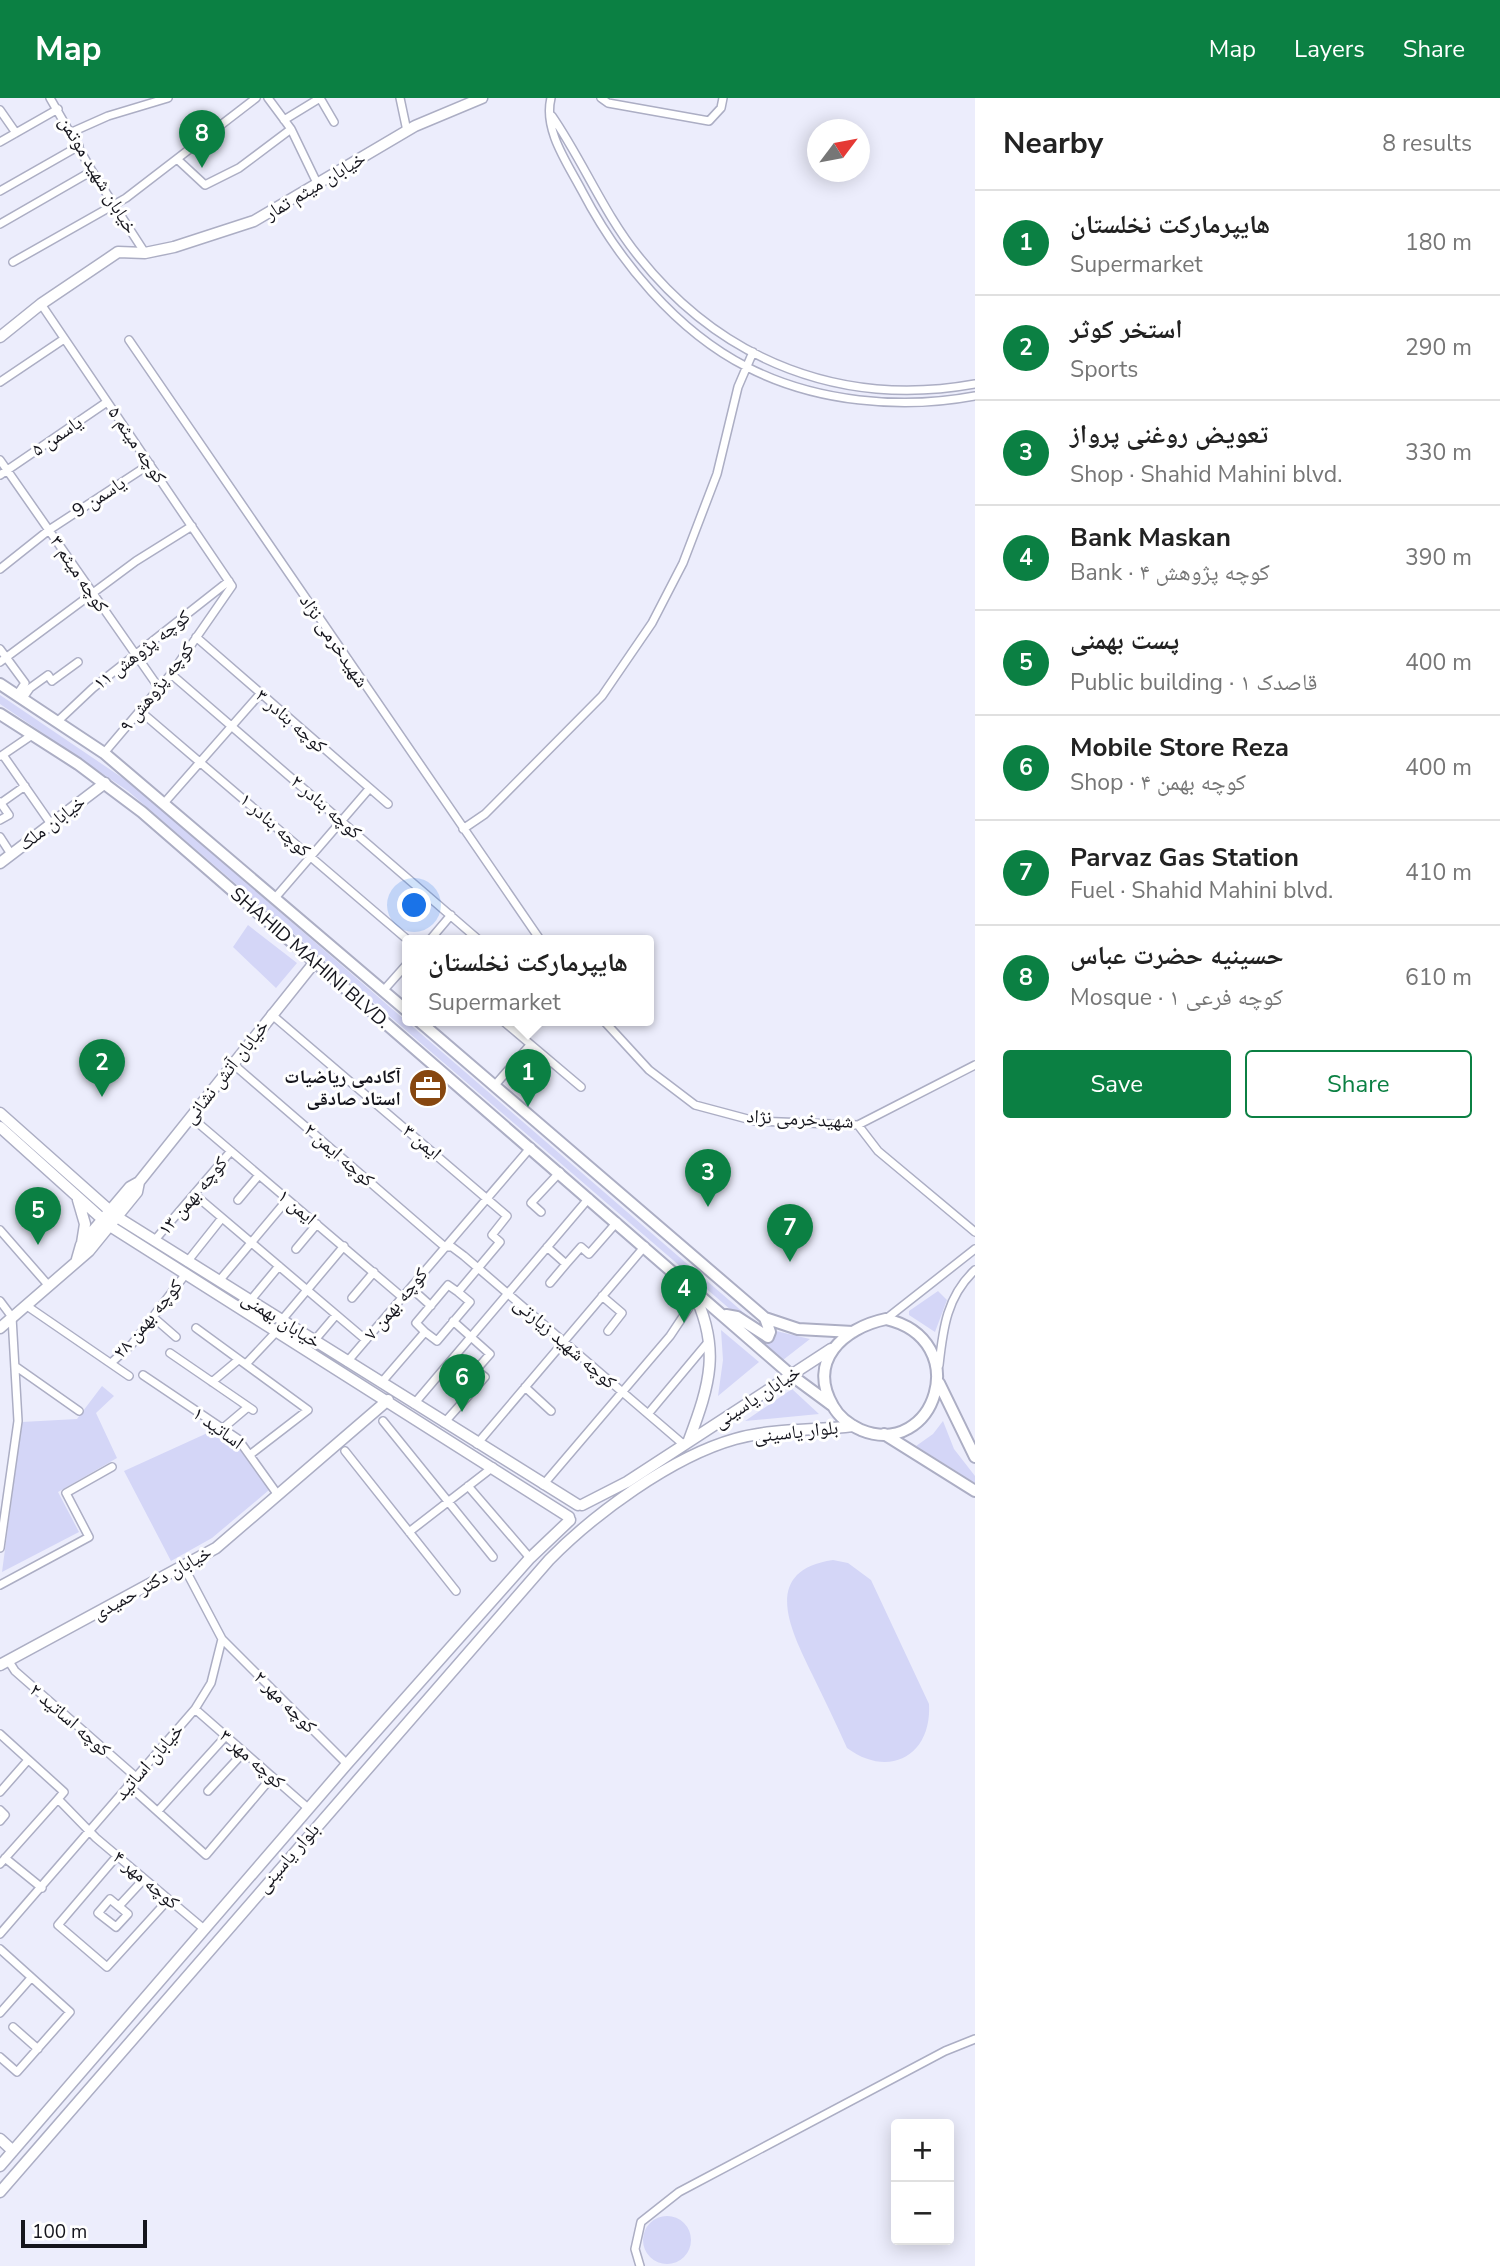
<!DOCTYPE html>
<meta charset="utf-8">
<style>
:root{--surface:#fff;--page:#f6f6f6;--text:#222;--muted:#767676;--line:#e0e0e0;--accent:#0b8043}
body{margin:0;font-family:"Nunito Sans","Noto Naskh Arabic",sans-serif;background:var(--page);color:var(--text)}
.controls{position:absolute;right:21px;bottom:21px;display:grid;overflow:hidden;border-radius:7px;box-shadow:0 4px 18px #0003}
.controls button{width:63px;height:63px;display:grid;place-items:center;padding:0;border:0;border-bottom:2px solid var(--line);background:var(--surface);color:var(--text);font:35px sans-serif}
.compass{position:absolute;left:807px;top:21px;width:63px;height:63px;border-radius:50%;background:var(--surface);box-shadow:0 4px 18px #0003;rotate:58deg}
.scale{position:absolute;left:21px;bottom:18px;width:126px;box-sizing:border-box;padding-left:7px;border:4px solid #15151d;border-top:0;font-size:19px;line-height:24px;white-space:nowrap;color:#15151d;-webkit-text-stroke:5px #fff;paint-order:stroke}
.you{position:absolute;left:415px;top:808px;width:24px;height:24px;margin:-18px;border:5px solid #fff;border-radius:50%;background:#1a73e8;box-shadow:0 0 0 10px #1a73e833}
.badge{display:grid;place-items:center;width:46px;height:46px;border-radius:50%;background:var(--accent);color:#fff;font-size:23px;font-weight:700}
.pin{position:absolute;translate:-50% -58px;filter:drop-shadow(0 2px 4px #0008)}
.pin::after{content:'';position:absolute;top:37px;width:24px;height:21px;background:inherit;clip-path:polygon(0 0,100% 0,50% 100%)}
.popup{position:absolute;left:402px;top:837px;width:252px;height:91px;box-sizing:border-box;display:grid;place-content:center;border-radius:7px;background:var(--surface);filter:drop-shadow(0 2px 5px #0005);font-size:23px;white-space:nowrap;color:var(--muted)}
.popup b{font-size:26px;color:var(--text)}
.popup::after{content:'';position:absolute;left:50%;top:100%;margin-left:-14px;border:14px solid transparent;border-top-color:var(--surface)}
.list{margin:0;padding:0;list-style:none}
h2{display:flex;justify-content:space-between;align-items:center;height:91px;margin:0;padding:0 28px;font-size:30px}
h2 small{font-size:23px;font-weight:400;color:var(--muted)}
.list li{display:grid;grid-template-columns:46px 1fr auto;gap:21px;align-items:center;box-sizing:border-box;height:105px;padding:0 28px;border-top:2px solid var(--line)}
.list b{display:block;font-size:26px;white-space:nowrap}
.list p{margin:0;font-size:23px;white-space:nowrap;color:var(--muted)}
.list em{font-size:23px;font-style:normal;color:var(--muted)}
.actions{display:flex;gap:14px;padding:21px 28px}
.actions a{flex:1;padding:16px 0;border:2px solid var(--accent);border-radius:7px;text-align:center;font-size:24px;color:var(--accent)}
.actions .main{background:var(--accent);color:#fff}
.map{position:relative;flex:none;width:975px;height:2168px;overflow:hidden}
header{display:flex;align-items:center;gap:42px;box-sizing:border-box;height:98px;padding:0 35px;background:var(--accent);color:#fff}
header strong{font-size:33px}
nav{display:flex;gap:38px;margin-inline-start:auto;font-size:24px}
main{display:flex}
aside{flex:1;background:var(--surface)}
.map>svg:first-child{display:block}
.green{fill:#d4d6f7}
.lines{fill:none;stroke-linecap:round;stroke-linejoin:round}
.street-casing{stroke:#acaec4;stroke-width:10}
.secondary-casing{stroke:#acaec4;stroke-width:13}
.primary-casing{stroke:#acaec4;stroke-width:14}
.street{stroke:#fff;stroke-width:7}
.secondary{stroke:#fff;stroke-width:10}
.primary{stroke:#fff;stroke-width:10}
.labels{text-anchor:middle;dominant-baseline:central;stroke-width:6;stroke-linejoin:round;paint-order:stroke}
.street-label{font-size:19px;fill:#15151d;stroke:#fff}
.poi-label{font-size:19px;font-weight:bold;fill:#15151d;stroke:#fff;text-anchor:end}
</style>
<header>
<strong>Map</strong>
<nav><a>Map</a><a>Layers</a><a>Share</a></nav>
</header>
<main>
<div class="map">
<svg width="975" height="2168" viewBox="0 0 975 2168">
<rect width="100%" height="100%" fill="#ecedfc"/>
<path class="green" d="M0,597L133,687L766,1234L731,1212L128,693L0,606Z
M248,827L297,865L276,890L233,849Z
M938,1193L947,1202L935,1234L909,1217V1213Z
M721,1232L759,1264L718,1298L723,1262Z
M776,1233L810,1241L783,1262L765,1245L774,1241Z
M102,1288L114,1298L96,1315L117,1360L58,1394L79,1434L2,1474L22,1324L77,1321Z
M792,1291L819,1316L745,1323Z
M943,1323L954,1351L975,1378V1385L916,1348L933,1336Z
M214,1332L238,1349L269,1392L212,1440L171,1463L124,1373Z
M833,1462L848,1465L871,1482L929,1606C932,1658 889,1681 847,1650C836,1625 824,1601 812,1576C792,1534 759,1473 833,1462Z
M643 2142a24 24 0 1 1 48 0a24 24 0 1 1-48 0Z"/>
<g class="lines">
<defs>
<path id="street" d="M50,0L92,73L145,155
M268,0L291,31L318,87
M400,0L407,33
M551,0C543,32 568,66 582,93C618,162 676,233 747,269C815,304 901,312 975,298
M601,0L608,5L709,23L721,10L723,0
M0,12L16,35
M552,18C583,63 604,116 639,159C723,264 843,310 975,286
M284,22L320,0L334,24
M72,34L108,18L168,0
M0,44L58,11
M177,61L205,87L239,70L291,31
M0,93L79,48
M0,126L92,73
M13,164L126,100L256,0
M41,206L232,488L171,576L104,655
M129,242L541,843
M0,284L64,241
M0,362L159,590
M0,377L107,304
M0,471L49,432L150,366
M196,539L388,706
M0,551L25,585L17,597
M0,564L136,463L192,428
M171,576L480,843
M23,600L30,590L48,577L52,583L78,564
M140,613L409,843
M58,623L93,590L229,483
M3,657L51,726
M1,658L32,637
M0,704L9,717L0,722
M165,704L260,596
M1,705L25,688
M463,731L485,716L602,598L652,525L683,465L717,376L738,289L753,254
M0,739L11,756
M275,800L369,691
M429,843L451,817
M383,893L407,866
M271,916L507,1118L492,1137L500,1144L458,1194L470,1204L437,1243L425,1234L381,1285
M503,923L581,989
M604,923L649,972L695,1007L755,1023L858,1027L975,967
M233,966L445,1149
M495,987L530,947
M191,1019L402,1199
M858,1027L878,1053L975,1134
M194,1096L366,1242
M238,1102L259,1077
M541,1114L531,1105L560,1074
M0,1132L49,1188
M154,1143L231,1053
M445,1149H452L464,1158L683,1346
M547,1149L566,1166L550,1185
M296,1151L317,1126
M187,1164L222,1120
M566,1166L581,1149L589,1156L617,1124
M219,1183L287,1102
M411,1190L431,1208
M602,1198L622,1215L608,1233
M352,1200L374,1174
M0,1203L12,1219L18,1323L0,1450
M250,1203L279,1168
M27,1208L129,1278
M153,1219L176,1239
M886,1221L975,1151
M281,1223L344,1148
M196,1230L308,1312L251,1356
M425,1234L416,1225L448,1187L458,1194
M314,1243L336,1217
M170,1255L253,1312
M347,1264L531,1049
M111,1265L132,1246L185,1177
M246,1266L277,1233
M939,1267C943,1230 947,1198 975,1172
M15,1268L79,1313
M143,1277L238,1341L278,1397
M212,1284L237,1263
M525,1289L551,1313
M414,1306L589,1100
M648,1316L709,1243
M383,1323L493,1459
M444,1325L485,1279L476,1272L490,1256L453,1223
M222,1331L248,1309
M477,1346L645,1148
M345,1353L456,1493
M543,1387L670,1238L696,1199
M468,1388L530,1460
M409,1434L493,1369
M0,1487L89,1439L66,1395L112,1369
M222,1541L347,1666
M8,1562L15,1573L136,1679
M195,1611L309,1711
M0,1636L64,1694L58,1701L96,1740L204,1831
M128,1687L206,1757L272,1679
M208,1693L243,1655
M0,1694L28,1662
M0,1712L5,1717L0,1723
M158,1713L225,1639
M117,1758L58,1827L107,1869L168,1802
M5,1760L42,1790
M0,1766L58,1701
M110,1801L128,1816L116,1829L98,1815Z
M119,1808L144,1781
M0,1836L195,1611L211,1585L222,1541L184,1469
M0,1851L70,1914L17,1974L0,1959
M0,1915L31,1880
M13,1929L38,1951
M640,2168L635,2151L641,2124L679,2094L945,1953L975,1941"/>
<path id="secondary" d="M0,239L41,206L118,154L145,155L174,149L254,123L415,28L482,0
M0,765L105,685
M0,1015L117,1119L578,1407
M0,1029L110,1128L569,1419
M78,1102L85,1126L82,1145
M77,1161L81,1147L130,1089L139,1084L314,865
M0,1230L89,1153L137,1094L139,1084
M689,1342C710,1286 721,1250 693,1193
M582,1407L627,1384L831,1251
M0,1567L216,1450L388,1302
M0,2041L13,2053
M0,2068L347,1666L530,1460L570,1422
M0,2094L549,1462C593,1417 671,1359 735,1341C774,1330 814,1333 853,1328"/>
<path id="primary" d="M0,586L104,655L407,913
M0,616L78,666L142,714L791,1277L833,1308
M419,923L765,1220L798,1231L853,1234
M726,1217L737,1219L768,1239L770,1234L765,1220
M886,1221C975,1242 935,1362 861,1332C850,1327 839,1319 833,1308C807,1263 843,1230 886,1221Z
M939,1285L975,1359
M884,1336L975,1393"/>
</defs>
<use href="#street" class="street-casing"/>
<use href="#secondary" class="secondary-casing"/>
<use href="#primary" class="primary-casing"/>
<use href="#street" class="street"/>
<use href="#secondary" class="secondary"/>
<use href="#primary" class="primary"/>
</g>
<defs>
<symbol id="office-disc" viewBox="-11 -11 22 22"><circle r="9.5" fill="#874710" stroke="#fff"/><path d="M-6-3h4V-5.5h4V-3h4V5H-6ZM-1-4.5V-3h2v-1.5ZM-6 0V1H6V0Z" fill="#fff"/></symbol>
</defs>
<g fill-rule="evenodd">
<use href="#office-disc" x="406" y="968" width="44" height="44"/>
</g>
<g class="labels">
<g class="street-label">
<text transform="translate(98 77) rotate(59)">خیابان شهید موتمن</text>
<text transform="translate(315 88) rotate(-31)">خیابان میثم تمار</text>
<text transform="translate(57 338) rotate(-34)">یاسمن ۵</text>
<text transform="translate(137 347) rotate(56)">کوچه میثم ۵</text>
<text transform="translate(99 399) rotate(-33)">یاسمن 9</text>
<text transform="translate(79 476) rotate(56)">کوچه میثم ۳</text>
<text transform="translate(334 543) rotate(56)">شهیدخرمی نژاد</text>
<text transform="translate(142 552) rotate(-38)">کوچه پژوهش ۱۱</text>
<text transform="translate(157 589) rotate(-52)">کوچه پژوهش ۹</text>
<text transform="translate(291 623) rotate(41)">کوچه بنادر ۳</text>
<text transform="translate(326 709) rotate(41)">کوچه بنادر ۲</text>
<text transform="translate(52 725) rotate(-37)">خیابان ملک</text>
<text transform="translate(275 727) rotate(41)">کوچه بنادر ۱</text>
<text transform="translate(310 860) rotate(41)">SHAHID MAHINI BLVD.</text>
<text transform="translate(226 974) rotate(-52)">خیابان آتش نشانی</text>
<text transform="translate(800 1021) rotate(3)">شهیدخرمی نژاد</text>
<text transform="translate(422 1044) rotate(40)">ایمن ۳</text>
<text transform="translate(339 1057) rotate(41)">کوچه ایمن ۲</text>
<text transform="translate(193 1098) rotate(-50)">کوچه بهمن ۱۳</text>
<text transform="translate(297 1109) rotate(40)">ایمن ۱</text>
<text transform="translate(396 1206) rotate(-50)">کوچه بهمن ۷</text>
<text transform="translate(148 1221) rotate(-50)">کوچه بهمن ۲۸</text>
<text transform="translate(281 1222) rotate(32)">خیابان بهمنی</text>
<text transform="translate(565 1245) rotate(41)">کوچه شهید زیارتی</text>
<text transform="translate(757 1299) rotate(-33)">خیابان یاسینی</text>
<text transform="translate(218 1330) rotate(36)">اساتید ۱</text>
<text transform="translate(796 1334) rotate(-6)">بلوار یاسینی</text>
<text transform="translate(152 1485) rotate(-29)">خیابان دکتر حمیدی</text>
<text transform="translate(285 1604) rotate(45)">کوچه مهر ۲</text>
<text transform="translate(70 1622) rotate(41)">کوچه اساتید ۲</text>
<text transform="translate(252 1661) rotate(41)">کوچه مهر ۳</text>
<text transform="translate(149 1664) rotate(-49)">خیابان اساتید</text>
<text transform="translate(288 1760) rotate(-49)">بلوار یاسینی</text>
<text transform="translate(146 1782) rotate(40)">کوچه مهر ۴</text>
</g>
<g class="poi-label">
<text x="401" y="979">آکادمی ریاضیات<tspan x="401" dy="22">استاد صادقی</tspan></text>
</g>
</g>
</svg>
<div class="controls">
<button>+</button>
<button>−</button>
</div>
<svg class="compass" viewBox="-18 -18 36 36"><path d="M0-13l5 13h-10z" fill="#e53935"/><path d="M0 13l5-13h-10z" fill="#767676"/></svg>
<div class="scale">100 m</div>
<div class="you"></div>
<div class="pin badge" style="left:528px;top:1009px">1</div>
<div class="popup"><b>هایپرمارکت نخلستان</b>Supermarket</div>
<div class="pin badge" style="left:102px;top:999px">2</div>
<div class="pin badge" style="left:708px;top:1109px">3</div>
<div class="pin badge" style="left:684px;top:1225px">4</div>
<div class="pin badge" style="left:38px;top:1147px">5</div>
<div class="pin badge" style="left:462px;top:1314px">6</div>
<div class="pin badge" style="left:790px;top:1164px">7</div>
<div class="pin badge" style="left:202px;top:70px">8</div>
</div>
<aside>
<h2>Nearby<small>8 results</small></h2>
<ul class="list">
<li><span class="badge">1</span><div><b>هایپرمارکت نخلستان</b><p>Supermarket</p></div><em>180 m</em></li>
<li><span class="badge">2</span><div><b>استخر کوثر</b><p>Sports</p></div><em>290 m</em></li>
<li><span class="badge">3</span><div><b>تعویض روغنی پرواز</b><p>Shop · Shahid Mahini blvd.</p></div><em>330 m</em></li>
<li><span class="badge">4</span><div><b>Bank Maskan</b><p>Bank · کوچه پژوهش ۴</p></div><em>390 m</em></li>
<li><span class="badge">5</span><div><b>پست بهمنی</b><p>Public building · قاصدک ۱</p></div><em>400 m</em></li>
<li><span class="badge">6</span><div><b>Mobile Store Reza</b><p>Shop · کوچه بهمن ۴</p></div><em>400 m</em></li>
<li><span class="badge">7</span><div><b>Parvaz Gas Station</b><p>Fuel · Shahid Mahini blvd.</p></div><em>410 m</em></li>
<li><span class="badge">8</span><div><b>حسینیه حضرت عباس</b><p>Mosque · کوچه فرعی ۱</p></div><em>610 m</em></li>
</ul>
<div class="actions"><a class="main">Save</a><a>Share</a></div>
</aside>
</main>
